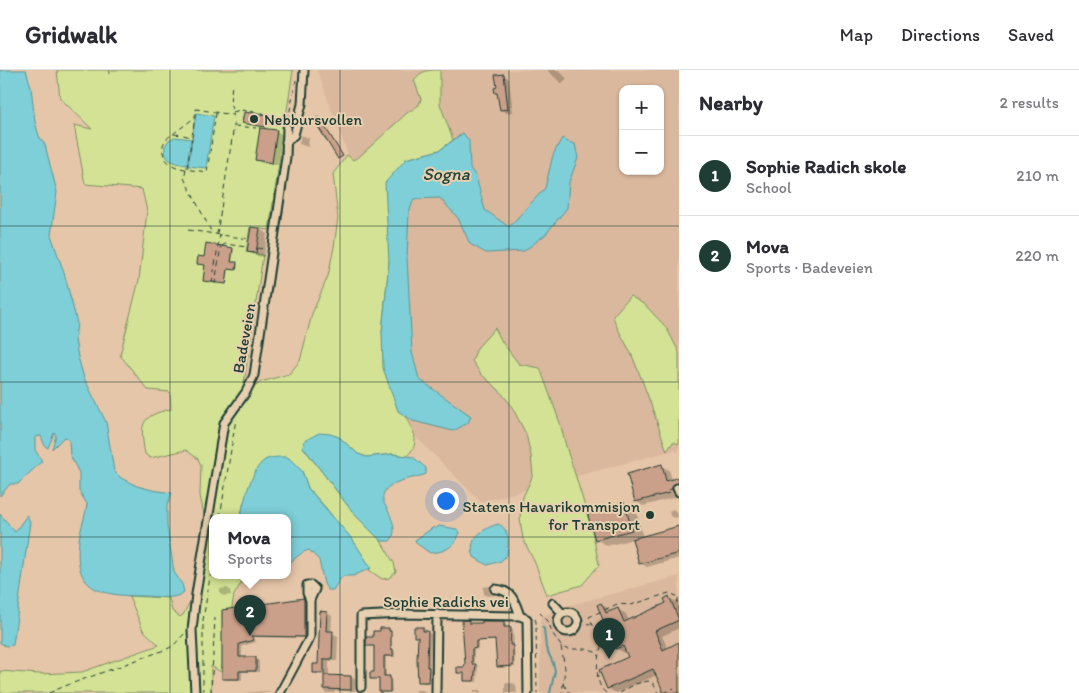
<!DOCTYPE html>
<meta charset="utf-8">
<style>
:root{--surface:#fff;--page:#f2f2f3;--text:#2b2b33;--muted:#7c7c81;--line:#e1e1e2;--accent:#1f3d34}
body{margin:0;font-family:Itim,sans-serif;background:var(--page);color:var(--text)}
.controls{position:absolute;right:15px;top:15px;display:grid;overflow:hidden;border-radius:10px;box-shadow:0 1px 4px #0004}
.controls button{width:45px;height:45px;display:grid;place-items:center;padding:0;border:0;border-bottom:1px solid var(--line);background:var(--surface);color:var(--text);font:25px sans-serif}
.you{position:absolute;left:445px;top:430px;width:18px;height:18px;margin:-12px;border:4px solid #fff;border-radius:50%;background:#1a73e8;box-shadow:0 0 0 8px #1a73e833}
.badge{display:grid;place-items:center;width:32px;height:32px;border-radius:50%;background:var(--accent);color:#fff;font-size:16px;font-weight:700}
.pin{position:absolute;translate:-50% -41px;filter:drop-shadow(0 1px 2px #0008)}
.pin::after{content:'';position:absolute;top:26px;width:18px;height:15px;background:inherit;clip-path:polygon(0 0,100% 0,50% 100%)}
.popup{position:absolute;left:209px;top:444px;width:82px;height:65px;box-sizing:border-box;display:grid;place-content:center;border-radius:10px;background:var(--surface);filter:drop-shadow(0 1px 4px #0005);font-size:16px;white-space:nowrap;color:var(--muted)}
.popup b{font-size:19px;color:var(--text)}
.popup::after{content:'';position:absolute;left:50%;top:100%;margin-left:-10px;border:10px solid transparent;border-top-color:var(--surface)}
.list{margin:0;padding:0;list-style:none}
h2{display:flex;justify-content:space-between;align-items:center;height:65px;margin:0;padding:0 20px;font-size:21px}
h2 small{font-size:16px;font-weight:400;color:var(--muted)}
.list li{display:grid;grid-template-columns:32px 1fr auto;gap:15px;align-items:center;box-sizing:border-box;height:80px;padding:0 20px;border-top:1px solid var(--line)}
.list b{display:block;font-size:19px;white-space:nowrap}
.list p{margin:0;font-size:16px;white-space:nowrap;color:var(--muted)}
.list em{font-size:16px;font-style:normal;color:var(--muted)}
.map{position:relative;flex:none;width:679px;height:623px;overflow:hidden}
header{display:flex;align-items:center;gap:30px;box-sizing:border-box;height:70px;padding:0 25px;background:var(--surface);border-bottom:1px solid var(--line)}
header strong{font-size:24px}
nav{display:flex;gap:28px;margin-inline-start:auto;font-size:18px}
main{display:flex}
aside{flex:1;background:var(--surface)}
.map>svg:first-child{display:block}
.built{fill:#dab89d;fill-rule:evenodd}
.green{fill:#d4e295;stroke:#7a9064}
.water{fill:#7ecfd8;stroke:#589596}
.shadow{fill:#0003}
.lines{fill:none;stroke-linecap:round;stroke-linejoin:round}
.stream{stroke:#589596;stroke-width:2}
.building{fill:#cba08a;stroke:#1f3d34}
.minor-casing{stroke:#1f3d34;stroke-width:11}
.path{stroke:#1f3d34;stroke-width:1;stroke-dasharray:5 4;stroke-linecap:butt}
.minor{stroke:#e7d0b0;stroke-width:7}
.grid{fill:none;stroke:#1f3d34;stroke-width:1;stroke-opacity:0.55}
.poi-dot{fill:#1f3d34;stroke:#e7d0b0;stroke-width:2}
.labels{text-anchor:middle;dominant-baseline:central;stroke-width:4;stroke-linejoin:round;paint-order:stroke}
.poi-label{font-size:16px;fill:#1f3d34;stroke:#e7d0b0;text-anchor:start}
.street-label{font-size:16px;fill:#1f3d34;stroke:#e7d0b0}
.water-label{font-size:18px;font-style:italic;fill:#24443c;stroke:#e7d0b0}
</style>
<header>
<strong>Gridwalk</strong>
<nav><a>Map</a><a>Directions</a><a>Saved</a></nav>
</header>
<main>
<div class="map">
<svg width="679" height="623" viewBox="0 0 679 623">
<rect width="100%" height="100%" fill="#e6c6a8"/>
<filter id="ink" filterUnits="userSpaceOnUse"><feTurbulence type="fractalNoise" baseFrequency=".02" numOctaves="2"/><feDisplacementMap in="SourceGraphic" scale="10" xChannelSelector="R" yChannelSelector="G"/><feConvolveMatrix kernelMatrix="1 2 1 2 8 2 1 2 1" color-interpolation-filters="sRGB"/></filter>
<g filter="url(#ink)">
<path class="built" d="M317,0H679V383L674,380L481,432L379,330L371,147ZM623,19H660V101H623Z
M679,506V623H540V555L542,546L567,536Z"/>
<path class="green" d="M57,0H109L110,4V0H293L269,160L250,157L246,182L263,185L243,320L247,323L261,312L289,304L300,291L312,244L328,206L334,177L338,148L333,104L347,85L353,90L360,86L407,43L419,35L421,29L414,10C422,0 428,0 440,0V34L453,70L440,80L406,89L389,192L382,262L398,341L406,346V348C414,363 421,372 407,386L393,384L367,387L358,384L339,367L303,377L355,445L381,471L394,493L396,502L389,508L382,509L369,500L371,498L326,438L308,418L302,401L289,388L285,387L265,390L257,399L243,435L241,447H212V505H236L242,512L234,525L221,602L211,596V623H0V601L39,604L82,602L159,575L143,560L129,526L169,528L172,541L180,547L183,545L192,528L195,515L204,445L200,425L201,395L198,389L186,380L150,388L145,384C140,355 139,346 171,339L170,322L148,320L120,285L139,210L147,141L142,119L85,114L74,55L92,59L60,28Z
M630,226L645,235L666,257L679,282V374L673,372L667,381C656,350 646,318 633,288C627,273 617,261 613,246Z
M495,258L502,272L519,294L540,298L560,353L567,380L576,407L592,460L599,495L582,515L547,525L535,493L523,469L521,457L520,447L523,427L533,405L531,386L526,364L511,335L499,320L481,304L472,291L477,278Z"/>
<path class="water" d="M0,0H26L31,17L35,52L39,66L45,75L57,122L51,165L65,206L77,253L75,269L78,287L84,308L106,352L114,401L121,408L137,416L152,420L172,423L167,436V455L174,502L182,514L184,522C174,531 157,526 144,526C96,526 71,519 80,464C82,454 86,444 87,434L79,421V403L70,385L69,370L64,367L52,379L56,365L54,363L48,378L45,376L41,366L35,367V380L42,391L18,414H10L0,426Z
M196,43L214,46L206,98L188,96Z
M463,63L469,71L470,98L476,107L485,140L509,157L545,118L553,85L562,68L568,72L575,74L578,88L569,112L567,138L545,165L524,181L486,183L470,174L458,148L440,128L414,129L409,142L407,187L412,282L419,309L471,346L468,353L453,361L413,351L398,341L383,298L382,262L389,192L385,113L406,89L440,80Z
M175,67L191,69L187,95C174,93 163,91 165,76L169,70Z
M319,363L330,364L339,367L358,384L367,387L393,384L413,387L426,398V404C412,410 380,410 383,431C389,443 400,460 390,471H381L355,445L303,377L304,371Z
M285,387L289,388L302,401L308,418L353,470L371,498L353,506H344L341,508L333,520H328L324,514L319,490L309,480L303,482L288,494V447H241C243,432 252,398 265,390C270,387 279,387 285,387Z
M0,444L15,462L27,445L30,452L13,575L6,576L0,573Z
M498,454C511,460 508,473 507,485L501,491L487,495L474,487C467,469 482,459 498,454Z
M439,456L457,459L460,462C455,477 445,482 430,483L416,473L415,470L434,457L435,459Z"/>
<path class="shadow" d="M547,0H559L567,9L562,14Z
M503,5L509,9L513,42L507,43L501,40L499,24L496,23Z
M267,46L268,47L267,57L244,53Z
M277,61L282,65L278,95L262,93L256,90Z
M301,65L309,68L308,77L299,74Z
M259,159L267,164L264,187L256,186L248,181Z
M207,175L234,180L232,193L238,194L237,200L229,198L227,214L206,211L207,195L205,189Z
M661,396L669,400L672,410L679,408V423L676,424V427L643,436L636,431Z
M624,433L636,440L643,467L679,457V488L647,497L640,493L633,469L607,476L596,469Z
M673,439L677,442L678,447L674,448L670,446L669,441Z
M491,516L495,518L493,521L495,525L487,526L484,524L483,517Z
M227,518L230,520L231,525L224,526L220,524V519Z
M669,528L677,532L679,536V558L662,566L668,579L679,574V623H662L661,621L664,620L657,605L616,623L608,618L630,588L627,582L624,583L616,578L602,546H603L601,534L609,539L611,542L617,539L626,544L629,551L667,534Z
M303,530L307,532V568L254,567L256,572L242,576V589H256L259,591V602H242V610H227L224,608V541Z
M327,543L332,546L331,563L338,566L337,591H329V607H351L355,609V621H335V623H325V605H319L314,602L319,595Z
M469,552L471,555L504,552L506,554V558L513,559L515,597L501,598L498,596L496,571H478V579L474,580V595L478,596L477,612L466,611V604L459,602L466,598Z
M423,558L426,560V562L431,564L430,599L431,600V613H423L420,611V568L415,566Z
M389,559L391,561L392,580L395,581V587H386V607L391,608L392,622L380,623L381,609L371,608L375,604V576L368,575Z
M505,613H513L516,615L517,623H505Z
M416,620H423L426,623H416Z
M474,620H480L481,623H474Z
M268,621L271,623H243Z"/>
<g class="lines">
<path class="stream" d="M542,557L544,559L546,578L553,593L555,601L550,623"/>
</g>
<path class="building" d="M504,4L508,39L500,40L497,23H495L494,18L497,17L495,5Z
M244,42L267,45L265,57L242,53Z
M319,47L343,86L338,89L314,50Z
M260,58L277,60L272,93L255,90Z
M251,157L260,158L256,183L247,182Z
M206,173L233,178L231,192H237L236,200L228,199L226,214L203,211L205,195L197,194L198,186L204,187Z
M662,394L666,411L679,407V413L673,415L672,419L668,420L669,423L635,432L627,404Z
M624,432L632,460L595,470L587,442Z
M679,456V483L639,494L632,469Z
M669,526L679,550L655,561L663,580L679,572V623H664L653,599L607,619L599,600L628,587L623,576L615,579L597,535L601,533L606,543L618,538L624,552L666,533L664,529Z
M304,528V567L251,566L254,570L239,574V587H256V601H239V609H222V540Z
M320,541L327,542L326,561H333L332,589H324V603H313V594H318Z
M462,550H469V553H482V551H504V557H511L510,575H513V596L497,597L495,570L476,571V578L472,579V594H476L474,611H464V603H457V597H464L465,594Z
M414,557H423V561H428L427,597H429L428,612H418L417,590L418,567H414Z
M380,558H389V561H391V579H393V586H384V606H390V622H379V609H370V602H374V576H366V567H373V561H380Z
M324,605L351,606V620L324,619Z"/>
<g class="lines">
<defs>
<path id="minor" d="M286,72L294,65L302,34L304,0
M677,418L679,422
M495,519C512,520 515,531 520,546
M553,533L562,543
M558 552a10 10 0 1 1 20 0a10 10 0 1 1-20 0Z
M361,617V546L403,544L520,546L527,549L528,623
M195,623L192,560L196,524L224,353L246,322L254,305L286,87L287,58
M280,623L310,567V530L315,519L311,515H307V523L310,530
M436,623L437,544"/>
</defs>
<use href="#minor" class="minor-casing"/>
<path class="path" d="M233,42L240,40L269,44L280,57
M216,43L207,102C196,100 181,100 172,95C161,88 158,72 172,65C177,63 186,66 192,67L196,39L233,45
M288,50L296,10
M235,56L256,58
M173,64L194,48
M187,98L192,68
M186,99L184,108L212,163
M188,160L249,169
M217,164L234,56L233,42L230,33L232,15
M222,176L225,174L247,177
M257,178L264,179
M212,213L220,164
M215,214L221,176
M220,447L236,349
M679,529L677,532L679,541
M539,542L548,551L553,564L561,576L566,579H586L598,583
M535,549L536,552L537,623
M578,553L592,554
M561,577L565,598L562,623
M563,614L570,623
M49,623L65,616L167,579L173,576L185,563
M203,623V550L212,495
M211,623L215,548
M606,623C593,613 597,587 602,574L589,547L617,534L631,535L669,523L679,527
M620,623L635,614L648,611L653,613L658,623
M664,623L674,618"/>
<use href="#minor" class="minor"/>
</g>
</g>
<path class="grid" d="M170,0V623M340,0V623M509,0V623M0,156H679M0,312H679M0,467H679"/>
<g class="poi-dot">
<circle cx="254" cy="49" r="5"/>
<circle cx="650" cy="445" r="5"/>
</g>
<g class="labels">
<g class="poi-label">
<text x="264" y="49">Nebbursvollen</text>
<text x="640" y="436" text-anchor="end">Statens Havarikommisjon<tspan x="640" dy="18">for Transport</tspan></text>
</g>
<g class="street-label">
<text transform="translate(244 268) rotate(-80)">Badeveien</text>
<text x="446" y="531">Sophie Radichs vei</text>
</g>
<g class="water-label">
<text x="446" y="104">Sogna</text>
</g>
</g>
</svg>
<div class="controls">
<button>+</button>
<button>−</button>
</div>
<div class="you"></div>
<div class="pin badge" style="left:609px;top:589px">1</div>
<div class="pin badge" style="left:250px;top:566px">2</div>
<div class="popup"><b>Mova</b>Sports</div>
</div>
<aside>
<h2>Nearby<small>2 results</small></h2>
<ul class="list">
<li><span class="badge">1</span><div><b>Sophie Radich skole</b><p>School</p></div><em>210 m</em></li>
<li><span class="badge">2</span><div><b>Mova</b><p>Sports · Badeveien</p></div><em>220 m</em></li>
</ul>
</aside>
</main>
